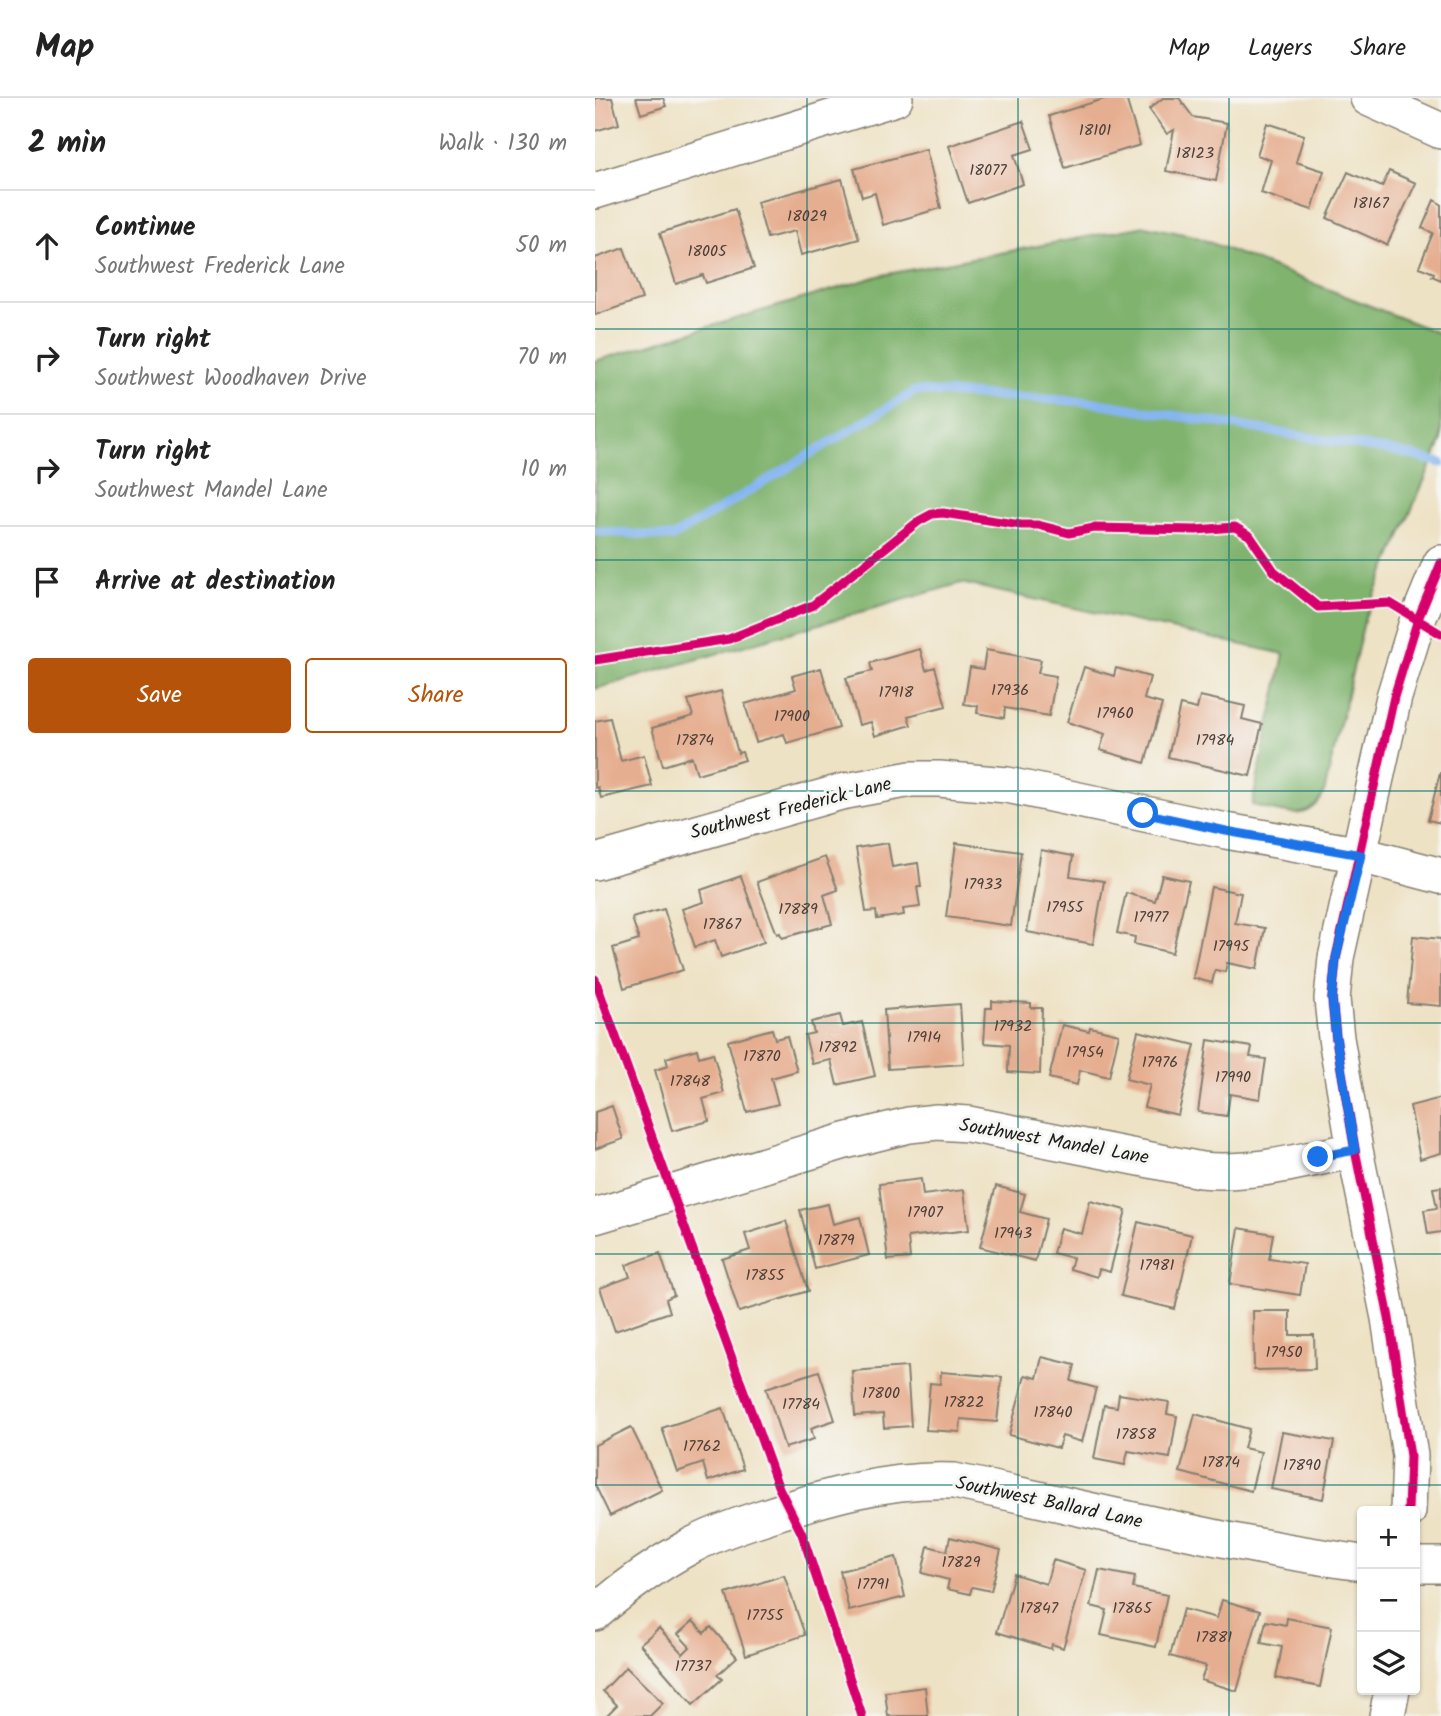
<!DOCTYPE html>
<meta charset="utf-8">
<style>
:root{--surface:#fff;--page:#f6f6f6;--text:#222;--muted:#767676;--line:#e0e0e0;--accent:#b45309}
body{margin:0;font-family:Kalam,sans-serif;background:var(--page);color:var(--text)}
.controls{position:absolute;right:21px;bottom:21px;display:grid;overflow:hidden;border-radius:7px;box-shadow:0 2px 5px #0004}
.controls button{width:63px;height:63px;display:grid;place-items:center;padding:0;border:0;border-bottom:2px solid var(--line);background:var(--surface);color:var(--text);font:35px sans-serif}
.stop{position:absolute;width:21px;height:21px;margin:-16px;border:5px solid #1a73e8;border-radius:50%;background:#fff}
.stop.end{background:#1a73e8;border-color:#fff;box-shadow:0 2px 7px #0008}
.list{margin:0;padding:0;list-style:none}
h2{display:flex;justify-content:space-between;align-items:center;height:91px;margin:0;padding:0 28px;font-size:30px}
h2 small{font-size:23px;font-weight:400;color:var(--muted)}
.list li{display:grid;grid-template-columns:46px 1fr auto;gap:21px;align-items:center;box-sizing:border-box;height:112px;padding:0 28px;border-top:2px solid var(--line)}
.list b{display:block;font-size:26px;white-space:nowrap}
.list p{margin:0;font-size:23px;white-space:nowrap;color:var(--muted)}
.list em{font-size:23px;font-style:normal;color:var(--muted)}
.actions{display:flex;gap:14px;padding:21px 28px}
.actions a{flex:1;padding:16px 0;border:2px solid var(--accent);border-radius:7px;text-align:center;font-size:24px;color:var(--accent)}
.actions .main{background:var(--accent);color:#fff}
.icon{flex:none;width:38px;height:38px;fill:none;stroke:currentColor;stroke-width:2;stroke-linecap:round;stroke-linejoin:round}
.map{position:relative;flex:none;width:846px;height:1618px;overflow:hidden}
header{display:flex;align-items:center;gap:42px;box-sizing:border-box;height:98px;padding:0 35px;background:var(--surface);border-bottom:2px solid var(--line)}
header strong{font-size:33px}
nav{display:flex;gap:38px;margin-inline-start:auto;font-size:24px}
main{display:flex}
aside{flex:1;background:var(--surface)}
.map>svg:first-child{display:block}
.forest{fill:#80b36e;stroke:#4e6845;stroke-width:2}
.lines{fill:none;stroke-linecap:round;stroke-linejoin:round}
.stream{stroke:#86b6f1;stroke-width:9}
.building{fill:#e6ae90}
.street-casing{stroke:#857f70;stroke-width:38}
.street{stroke:#fff;stroke-width:35}
.cycleway-casing{stroke:#f6f6f2;stroke-width:13}
.cycleway{stroke:#d6006c;stroke-width:9}
.route{stroke:#1a73e8;stroke-width:9}
.grid{fill:none;stroke:#0f766e;stroke-width:2;stroke-opacity:0.55}
.labels{text-anchor:middle;dominant-baseline:central;stroke-width:6;stroke-linejoin:round;paint-order:stroke}
.number-label{font-size:16px;fill:#4e4039}
.street-label{font-size:19px;fill:#1c1c1c;stroke:#f6f6f2}
</style>
<header>
<strong>Map</strong>
<nav><a>Map</a><a>Layers</a><a>Share</a></nav>
</header>
<main>
<aside>
<h2>2 min<small>Walk · 130 m</small></h2>
<ul class="list">
<li><svg class="icon" aria-label="ahead" viewBox="0 0 24 24"><path d="M12 20V5M6 11l6-6 6 6"/></svg><div><b>Continue</b><p>Southwest Frederick Lane</p></div><em>50 m</em></li>
<li><svg class="icon" aria-label="right" viewBox="0 0 24 24"><path d="M7 20v-9h11M14 6l5 5-5 5"/></svg><div><b>Turn right</b><p>Southwest Woodhaven Drive</p></div><em>70 m</em></li>
<li><svg class="icon" aria-label="right" viewBox="0 0 24 24"><path d="M7 20v-9h11M14 6l5 5-5 5"/></svg><div><b>Turn right</b><p>Southwest Mandel Lane</p></div><em>10 m</em></li>
<li><svg class="icon" aria-label="arrive" viewBox="0 0 24 24"><path d="M6 21V4h12l-3 4 3 4H6"/></svg><div><b>Arrive at destination</b></div></li>
</ul>
<div class="actions"><a class="main">Save</a><a>Share</a></div>
</aside>
<div class="map">
<svg width="846" height="1618" viewBox="0 0 846 1618">
<rect width="100%" height="100%" fill="#f6f6f2"/>
<filter id="ink" filterUnits="userSpaceOnUse"><feTurbulence type="fractalNoise" baseFrequency=".0143" numOctaves="2"/><feDisplacementMap in="SourceGraphic" scale="14" xChannelSelector="R" yChannelSelector="G"/><feConvolveMatrix kernelMatrix="1 2 1 2 8 2 1 2 1" color-interpolation-filters="sRGB"/></filter>
<filter id="wash" filterUnits="userSpaceOnUse"><feTurbulence type="fractalNoise" baseFrequency=".00686" numOctaves="4" result="noise"/><feDisplacementMap in="SourceGraphic" scale="28" xChannelSelector="R" yChannelSelector="G"/><feGaussianBlur stdDeviation="1.57" result="paint"/><feColorMatrix in="noise" values="0 0 0 0 0 0 0 0 0 0 0 0 0 0 0 0 0 1.4 0 .05"/><feComposite in="paint" operator="in"/></filter>
<g filter="url(#wash)">
<rect width="100%" height="100%" fill="#eee2c5"/>
<path class="forest" d="M550,128L599,138L846,236V344L770,519L729,695C714,728 685,713 657,707L689,556L366,485L0,591V263L287,177Z"/>
<g class="lines">
<path class="stream" d="M0,433L78,439L320,293L497,304L803,354L846,365"/>
</g>
<g id="blocks">
<path class="building" d="M0,0H17L24,26L0,33Z
M41,0H68L71,8L46,16Z
M512,0H531L545,47L470,70L454,18Z
M568,0H584L598,19L632,25L621,83L571,73L579,32L572,36L554,11Z
M428,23L438,51L419,57L428,86L373,105L354,48Z
M672,25L709,37L701,64L729,73L717,112L666,95L676,62L662,57Z
M331,51L346,110L288,127L280,95L267,99L259,71Z
M794,73L821,85L792,147L732,120L753,74L787,89Z
M247,81L264,141L206,157L200,133L172,140L162,104Z
M839,102L846,106V182L837,178L839,175L824,169L838,135L827,130Z
M140,111L159,170L111,185L108,177L81,186L65,135Z
M29,150L47,201L0,217V160Z
M325,551L331,572L340,569L351,608L313,618L316,627L280,638L276,624L264,627L251,580L277,573L275,565Z
M391,552L446,562L443,575L461,578L454,618L410,610L409,620L382,615L383,608L369,606L375,569L388,571Z
M489,569L519,578L521,570L555,579L549,601L567,606L550,665L505,652L510,636L472,624Z
M226,570L244,630L192,645L189,636L161,644L150,606L201,591L197,578Z
M126,593L143,655L147,654L150,662L102,676L97,659L68,668L57,630L98,618L93,602Z
M605,598L650,608L647,621L667,626L655,678L573,659L585,607L602,611Z
M15,620L26,663L49,657L57,688L6,700L3,689L0,690V623Z
M845,675H846V725L833,722Z
M293,745L297,769L323,765L326,789H322L325,809L308,811L309,817L282,821L281,813L271,814L261,750Z
M361,745L426,754L416,828L351,819Z
M446,752L478,758L475,778L509,783L498,846L432,834Z
M230,759L243,792L229,797L237,826L187,840L185,835L182,836L162,784Z
M567,777L594,783L577,855L539,846L540,839L522,835L531,795L560,803Z
M146,778L169,844L126,859L120,842L100,849L87,811L109,804L106,792Z
M616,789L646,795L640,825L670,830L662,871L632,865L630,874L620,872L617,885L598,880Z
M69,811L88,872L29,890L18,850L44,842L37,820Z
M818,838L846,841V908L812,905Z
M397,903L436,905V910H447L445,976L413,974L414,947L389,945L391,910H397Z
M365,906L369,966L293,971L289,912Z
M245,917L248,928L267,924L280,978L242,987L236,962L217,966L210,937L219,935L216,924Z
M467,927L494,933L495,929L524,936L514,979L485,972L482,987L454,980Z
M177,931L180,941L192,938L202,973L176,980L183,1006L152,1014L133,943Z
M543,933L600,947L583,1017L549,1009L555,987L531,981Z
M613,942L657,949L655,959L671,961L665,1001L635,996L632,1018L603,1014Z
M102,951L104,959L118,955L129,995L108,1001L114,1023L77,1033L60,972L73,968L71,960Z
M846,1000V1055L825,1061L815,1008Z
M17,1008L28,1041L0,1051V1014Z
M326,1081L328,1097L369,1092L374,1132L313,1139L315,1160L293,1162L284,1086Z
M401,1088L430,1096L425,1114L451,1121L440,1163L385,1149Z
M846,1089V1134L833,1136L829,1112L842,1110L838,1090Z
M495,1103L531,1112L515,1174L504,1171L502,1179L475,1171L478,1160L458,1155L465,1130L487,1136Z
M233,1106L238,1126L265,1119L274,1157L220,1171L205,1112Z
M191,1123L213,1193L144,1214L127,1161L155,1152L150,1136Z
M543,1124L597,1137L580,1211L526,1198Z
M644,1130L678,1136L674,1161L710,1166L705,1197L635,1186Z
M65,1155L79,1197L71,1201L75,1214L20,1233L5,1190L35,1179L31,1167Z
M658,1213H695V1237H719L720,1271L659,1272Z
M447,1259L480,1267L476,1283L501,1290L487,1344L467,1338L463,1350L414,1337L430,1277L442,1280Z
M312,1269L316,1328L289,1330L288,1316L260,1318L257,1273Z
M224,1273L240,1322L216,1330L219,1341L190,1350L171,1290Z
M346,1274L407,1279L402,1324L366,1321L365,1334L331,1332L335,1285L345,1286Z
M524,1296L574,1304L572,1316L582,1318L575,1360L533,1353L530,1367L499,1361L509,1307L522,1309Z
M128,1310L148,1371L113,1383L108,1365L82,1374L67,1330Z
M600,1316L654,1331L649,1350L666,1354L656,1393L585,1374Z
M36,1329L67,1392L15,1418L0,1387V1347Z
M687,1334L739,1343L728,1401L676,1391Z
M355,1439L406,1452L396,1493L377,1489L375,1496L352,1491L354,1482L327,1475L333,1448L352,1453Z
M301,1459L310,1499L254,1513L245,1473Z
M458,1462L491,1472L468,1550L457,1546L456,1551L402,1534L419,1476L451,1486Z
M504,1472L540,1479L538,1490L572,1497L561,1549L506,1537L512,1512L496,1508Z
M189,1477L210,1537L151,1557L131,1496Z
M627,1502L665,1513L642,1593L606,1582L611,1568L575,1558L588,1511L622,1520Z
M692,1520L737,1529L725,1589L681,1580L687,1549L666,1545L671,1523L691,1527Z
M98,1523L109,1535L116,1529L142,1559L122,1577L127,1581L98,1607L45,1546L64,1530L88,1556L95,1549L83,1536Z
M31,1569L68,1605L55,1618H11L22,1607L8,1593Z
M330,1589L333,1618H293L290,1594Z"/>
</g>
</g>
<g filter="url(#ink)">
<use href="#blocks" fill-opacity="0" stroke="#857f70" stroke-width="2"/>
<g class="lines">
<defs>
<path id="street" d="M773,0L846,33
M0,93L300,0
M0,764L246,694L316,681H344L412,687L631,733L766,757L846,778
M0,1118L250,1043L314,1027L342,1024L373,1026L606,1072C659,1077 709,1062 760,1052
M813,1413L815,1358L794,1220L760,1052L741,940L737,901L741,860L799,599L823,521L846,465
M820,1467H846
M0,1515C29,1490 59,1468 92,1450C115,1437 141,1428 166,1420C229,1399 293,1380 359,1383C496,1411 629,1446 767,1465
M792,1618L797,1592"/>
</defs>
<use href="#street" class="street-casing"/>
<use href="#street" class="street"/>
<defs>
<path id="cycleway" d="M0,562L134,541L218,507L324,423L337,416L348,415L426,427H443L474,435L499,430L601,432L640,429L655,438L679,473L723,509L795,505L846,536
M0,881L183,1388L207,1436L267,1618
M813,1413L815,1358L794,1220L760,1052L741,940L737,901L741,860L799,599L823,521L846,465"/>
</defs>
<use href="#cycleway" class="cycleway-casing"/>
<use href="#cycleway" class="cycleway"/>
</g>
</g>
<g class="lines" filter="url(#ink)">
<path class="route" d="M548,715L631,733L766,757L741,860L737,901L741,940L760,1052L723,1059"/>
</g>
<path class="grid" d="M212,0V1618M423,0V1618M634,0V1618M0,231H846M0,462H846M0,693H846M0,925H846M0,1156H846M0,1387H846"/>
<g class="labels">
<g class="number-label">
<text x="500" y="32">18101</text>
<text x="600" y="55">18123</text>
<text x="393" y="72">18077</text>
<text x="776" y="105">18167</text>
<text x="212" y="118">18029</text>
<text x="112" y="153">18005</text>
<text x="415" y="592">17936</text>
<text x="301" y="594">17918</text>
<text x="520" y="615">17960</text>
<text x="197" y="618">17900</text>
<text x="100" y="642">17874</text>
<text x="620" y="642">17984</text>
<text x="388" y="786">17933</text>
<text x="470" y="809">17955</text>
<text x="203" y="811">17889</text>
<text x="556" y="819">17977</text>
<text x="127" y="826">17867</text>
<text x="636" y="848">17995</text>
<text x="418" y="928">17932</text>
<text x="329" y="939">17914</text>
<text x="243" y="949">17892</text>
<text x="490" y="954">17954</text>
<text x="167" y="958">17870</text>
<text x="565" y="964">17976</text>
<text x="638" y="979">17990</text>
<text x="95" y="983">17848</text>
<text x="330" y="1114">17907</text>
<text x="418" y="1135">17943</text>
<text x="241" y="1142">17879</text>
<text x="562" y="1167">17981</text>
<text x="170" y="1177">17855</text>
<text x="689" y="1254">17950</text>
<text x="286" y="1295">17800</text>
<text x="369" y="1304">17822</text>
<text x="206" y="1306">17784</text>
<text x="458" y="1314">17840</text>
<text x="541" y="1336">17858</text>
<text x="107" y="1348">17762</text>
<text x="626" y="1364">17874</text>
<text x="707" y="1367">17890</text>
<text x="366" y="1464">17829</text>
<text x="278" y="1486">17791</text>
<text x="444" y="1510">17847</text>
<text x="537" y="1510">17865</text>
<text x="170" y="1517">17755</text>
<text x="619" y="1539">17881</text>
<text x="98" y="1568">17737</text>
</g>
<g class="street-label">
<text transform="translate(196 711) rotate(-14)">Southwest Frederick Lane</text>
<text transform="translate(459 1044) rotate(10)">Southwest Mandel Lane</text>
<text transform="translate(454 1405) rotate(12)">Southwest Ballard Lane</text>
</g>
</g>
</svg>
<div class="controls">
<button>+</button>
<button>−</button>
<button><svg class="icon" aria-label="layers" viewBox="0 0 24 24"><path d="M12 4l9 5-9 5-9-5zM3 14l9 5 9-5"/></svg></button>
</div>
<div class="stop" style="left:548px;top:715px"></div>
<div class="stop end" style="left:723px;top:1059px"></div>
</div>
</main>
